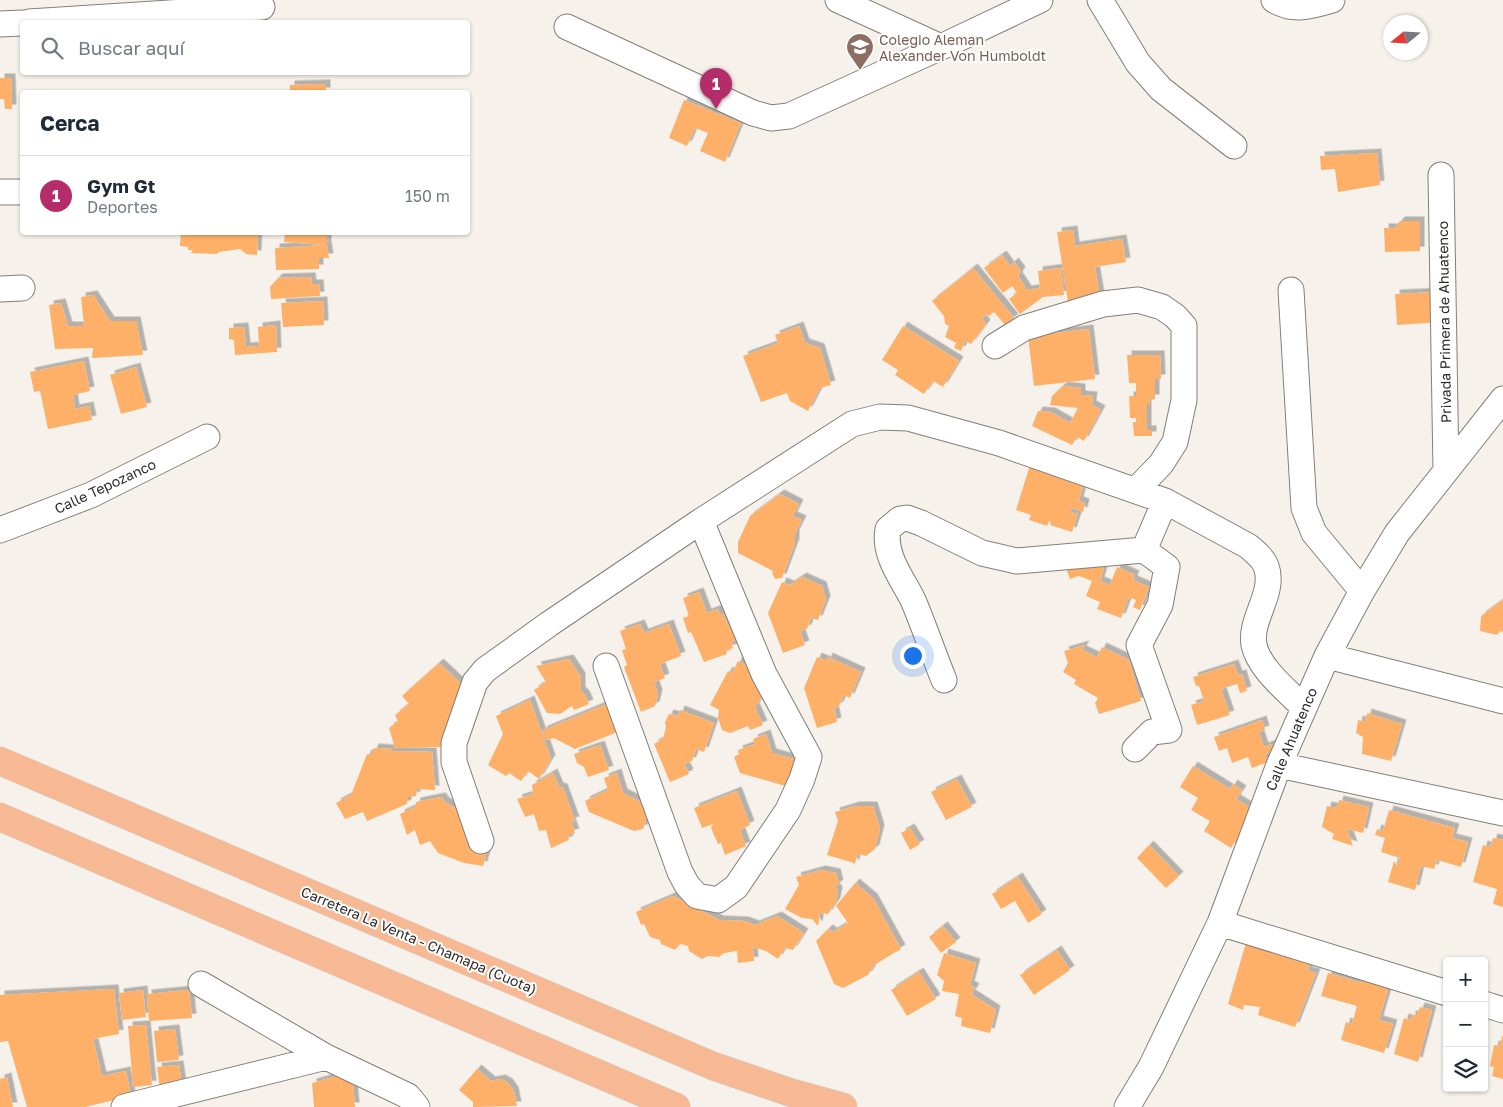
<!DOCTYPE html>
<html lang="es">
<meta charset="utf-8">
<style>
:root{--surface:#fff;--page:#f2f2f3;--text:#1f2937;--muted:#747a83;--line:#e0e1e3;--accent:#b52c6b}
body{margin:0;font-family:"Golos Text",sans-serif;background:var(--page);color:var(--text)}
.controls{position:absolute;right:15px;bottom:15px;display:grid;overflow:hidden;border-radius:5px;box-shadow:0 1px 4px #0004}
.controls button{width:45px;height:45px;display:grid;place-items:center;padding:0;border:0;border-bottom:1px solid var(--line);background:var(--surface);color:var(--text);font:25px sans-serif}
.compass{position:absolute;left:1383px;top:15px;width:45px;height:45px;border-radius:50%;background:var(--surface);box-shadow:0 1px 4px #0004;rotate:252deg}
.you{position:absolute;left:912px;top:655px;width:18px;height:18px;margin:-12px;border:4px solid #fff;border-radius:50%;background:#1a73e8;box-shadow:0 0 0 8px #1a73e833}
.badge{display:grid;place-items:center;width:32px;height:32px;border-radius:50%;background:var(--accent);color:#fff;font-size:16px;font-weight:700}
.pin{position:absolute;translate:-50% -41px;filter:drop-shadow(0 1px 2px #0008)}
.pin::after{content:'';position:absolute;top:26px;width:18px;height:15px;background:inherit;clip-path:polygon(0 0,100% 0,50% 100%)}
.list{margin:0;padding:0;list-style:none}
h2{display:flex;justify-content:space-between;align-items:center;height:65px;margin:0;padding:0 20px;font-size:21px}
h2 small{font-size:16px;font-weight:400;color:var(--muted)}
.list li{display:grid;grid-template-columns:32px 1fr auto;gap:15px;align-items:center;box-sizing:border-box;height:80px;padding:0 20px;border-top:1px solid var(--line)}
.list b{display:block;font-size:19px;white-space:nowrap}
.list p{margin:0;font-size:16px;white-space:nowrap;color:var(--muted)}
.list em{font-size:16px;font-style:normal;color:var(--muted)}
.icon{flex:none;width:28px;height:28px;fill:none;stroke:currentColor;stroke-width:2;stroke-linecap:round;stroke-linejoin:round}
.map{position:relative;flex:none;width:1503px;height:1107px;overflow:hidden}
.search{position:absolute;background:var(--surface);box-shadow:0 1px 4px #0004;left:20px;top:20px;width:450px;height:55px;display:flex;align-items:center;gap:12px;box-sizing:border-box;padding:0 18px;border-radius:5px;color:var(--muted);font-size:19px}
.panel{position:absolute;background:var(--surface);box-shadow:0 1px 4px #0004;left:20px;top:90px;width:450px;height:145px;border-radius:5px}
.map>svg:first-child{display:block}
.building{fill:#feb068;filter:url(#shadow)}
.lines{fill:none;stroke-linecap:round;stroke-linejoin:round}
.street-casing{stroke:#837f79;stroke-width:27}
.highway-casing{stroke:#d1d1d0;stroke-width:29}
.street{stroke:#fff;stroke-width:25}
.highway{stroke:#f7b993;stroke-width:28}
.labels{text-anchor:middle;dominant-baseline:central;stroke-width:4;stroke-linejoin:round;paint-order:stroke}
.education-label{font-size:14px;fill:#785e54;stroke:#fff;text-anchor:start}
.street-label{font-size:14px;fill:#2f2d2b;stroke:#fff}
</style>
<div class="map">
<svg width="1503" height="1107" viewBox="0 0 1503 1107">
<defs>
<filter id="shadow"><feDropShadow dx="4.5" dy="-4.5" stdDeviation="0" flood-color="#0004"/></filter>
</defs>
<rect width="100%" height="100%" fill="#f6f2eb"/>
<path class="building" d="M0,78H11L12,109H5L4,99H0Z
M326,84V92H290V85Z
M684,100L741,123L725,162L700,151L708,133L695,128L687,146L669,138Z
M1377,153L1380,185L1338,192L1335,169L1321,170L1320,156Z
M1400,221H1420V251L1385,252L1384,228H1395Z
M1073,230L1075,246L1122,239L1126,262L1095,267L1100,297L1068,302L1057,232Z
M181,232H258L257,255L246,254L240,249L219,252L217,254L191,253L193,250H188V247L180,246Z
M285,232H327V245L284,242Z
M327,245L329,258H319V269L276,270L275,248Z
M1002,255L1010,266L1014,262L1021,271L1018,276L1027,290L1040,288L1038,271L1061,268L1064,295L1043,297L1020,314L1009,299L1017,293L1012,286L1003,293L984,268Z
M973,268L1014,318L1005,325L994,312L989,316L986,314L982,319L986,324L971,344L965,341L961,351L954,348L956,343L945,337L949,326L945,324L944,316L932,301Z
M311,277L312,284H319L320,296L271,299L270,287L278,278Z
M1440,292V322L1397,325L1395,294Z
M93,295L110,321H136L143,355L92,358L93,348L55,349L49,305L61,303L68,326H84L81,297Z
M323,301L324,325L283,327L281,303Z
M276,325L277,352L235,355L234,340L229,339V328L244,327L246,347L259,346L258,327Z
M799,326L805,343L820,348L831,385L820,388L808,411L790,401L787,393L761,402L743,356L778,343L775,335Z
M903,326L959,361L943,387L933,381L924,394L895,375L898,370L882,360Z
M1089,329L1095,379L1034,386L1028,336Z
M1127,355H1160L1161,379H1155V399H1150V404H1147V430H1152V436H1134L1133,422H1136V418H1130L1129,396H1136V383H1129Z
M84,361L90,391L73,395L75,409L89,406L92,420L48,429L40,391L34,392L30,372Z
M136,367L147,407L121,414L110,375Z
M1063,386L1081,388V395L1093,396L1092,405L1101,410L1084,441L1077,437L1072,445L1032,426L1038,411L1051,412L1070,423L1078,408L1050,405L1052,396Z
M1030,465L1084,482L1079,501L1085,503L1083,512L1072,508L1070,512L1078,514L1072,532L1050,525L1051,522L1049,521L1047,526L1029,520L1031,515L1016,510Z
M780,494L799,504L793,516L802,520L795,534V543L782,578L775,579L772,573L773,571L738,553V542L750,516Z
M1103,560L1104,568L1100,581L1110,585L1117,567L1135,575L1133,580L1149,587L1140,610L1133,607L1136,600L1129,597L1121,618L1097,609L1100,602L1086,596L1092,581L1079,576L1070,579L1065,565Z
M802,577L822,586L826,600L818,620L811,618L807,629L800,631L805,645L783,653L768,613L782,582L790,585Z
M699,592L707,613L718,609L720,615L724,614L728,626L735,624L741,639L731,642L733,648L726,650L727,654L704,662L691,632L688,633L683,618L689,616L683,598Z
M1503,600V632L1500,631L1497,635L1480,631L1481,616Z
M640,624L644,633L669,624L681,656L660,664L665,678L654,682L658,694L655,706L641,712L624,667L627,665L622,650L626,649L620,631Z
M1085,645L1082,650L1097,657L1102,647L1129,660L1141,701L1099,714L1095,703L1098,698L1074,684L1076,680L1063,672L1068,663L1064,651Z
M817,657L827,661L828,657L861,672L850,698L844,695L839,706L834,708L837,722L817,728L804,688Z
M569,659L581,677V691L585,695L589,704L574,710L572,706L560,714L547,713L534,690L546,682L536,666Z
M738,661L764,674L757,689L763,695L755,707L763,725L750,730L748,726L730,733L722,730L718,718L719,710L710,705L728,671L732,673Z
M439,663L471,693L440,747L395,748L389,728L398,721L395,715L409,704L402,696Z
M1234,664L1238,675L1242,674L1247,691L1240,693L1237,684L1221,689L1230,715L1197,725L1191,705L1204,701L1199,686H1196L1193,677Z
M530,700L551,759L539,779L528,771L521,781L509,773L506,776L488,765L503,734L496,716Z
M609,703L620,731L575,749L554,738L546,740L542,731L546,729Z
M680,710L714,723L704,752L696,749L692,761L684,764L689,773L687,775L670,782L654,744L663,739L666,727L665,722L669,714L678,716Z
M1367,713L1402,724L1391,761L1362,754L1363,737L1356,733L1358,720L1365,722Z
M1262,720L1265,730L1259,732L1264,747L1272,744L1275,751L1265,754L1268,762L1252,768L1248,757L1232,763L1227,748L1219,751L1214,737Z
M766,734L772,753L797,760L789,787L740,773L734,757L739,754L738,750L755,744L753,739Z
M600,745L609,770L588,777L584,767L577,763L574,754Z
M374,748L391,749L393,751L432,752L435,790L417,789L416,796L408,797L407,804L367,821L363,812L345,819L336,803L351,795L367,754H372Z
M1193,766L1230,789L1233,784L1242,790L1236,799L1254,810L1231,848L1204,831L1210,821L1191,810L1198,798L1180,787Z
M553,773L559,787L563,788L575,821L571,822L575,833L568,835L569,840L551,848L546,830L539,831L534,814L525,817L517,799L533,794L532,785Z
M617,773L623,793L650,807L643,829L634,831L589,812L585,801L608,790L604,778Z
M957,779L972,807L946,820L931,792Z
M737,791L750,825L740,830L746,846L725,855L721,843L718,844L711,828L713,824L702,828L694,808Z
M441,797L445,802L465,814L488,847L483,866L464,863L438,853L430,841L420,845L415,830L407,835L400,814L415,807L416,802Z
M1339,800L1369,807L1363,833L1347,829L1353,846L1332,839L1334,834L1322,827L1327,806L1337,808Z
M855,806H873L880,829L875,849L866,856L858,854L854,866V863L827,855L838,821L835,812Z
M1389,810L1455,828L1452,838L1468,842L1461,867L1437,860L1434,869L1421,866L1415,890L1388,882L1394,861L1397,866L1400,858L1381,852L1385,838L1375,835L1377,829L1383,831Z
M910,828L920,844L910,850L901,833Z
M1493,838L1503,840V907L1493,904L1497,889L1473,882L1483,845L1490,847Z
M1149,845L1179,876L1166,888L1137,858Z
M821,870L836,873L839,884L835,887L838,891L836,902L828,914L820,913L818,926L812,919L802,918L785,909L799,885L796,877Z
M1018,877L1042,914L1028,923L1015,901L1001,909L992,894Z
M855,883L873,898L901,949L874,965L868,975L843,988L834,984L816,941L828,929L833,932L848,923L836,906Z
M673,896L719,920L744,921L755,925L777,916L804,933L793,950L785,948L778,959L766,951L753,947L754,961L738,963L737,951L724,953L719,957L708,956L702,959L689,951L688,946L680,944L675,950L661,944L660,940L650,937L644,924L641,925L636,912Z
M943,926L956,942L941,953L929,937Z
M1248,936L1312,955L1308,971L1316,973L1295,1027L1258,1015L1260,1007L1244,1005L1243,1010L1228,1004Z
M1057,950L1070,970L1034,995L1020,975Z
M944,953L976,963L970,985L975,988L971,994L996,1010L990,1033L961,1026L962,1018L955,1016L959,994L942,991L944,981L937,975Z
M919,972L936,999L907,1016L891,990Z
M1328,973L1362,983L1364,974L1390,982L1379,1020L1393,1024L1384,1053L1341,1040L1346,1022L1352,1024L1357,1006L1321,996Z
M114,989L119,1034L93,1039L102,1076L126,1071L131,1096L85,1107H27L8,1041L0,1042V995Z
M143,990L146,1017L122,1020L119,993Z
M189,990L192,1018L149,1021L147,994Z
M1420,1007L1432,1010L1418,1062L1394,1054L1404,1018L1411,1020V1015H1417Z
M146,1025L152,1085L133,1087L128,1026Z
M175,1029L179,1060L157,1062L154,1031Z
M1502,1036H1503V1079L1492,1076L1494,1067L1490,1066L1494,1045L1500,1046Z
M179,1065L182,1086L160,1089L157,1067Z
M477,1069L491,1081L501,1079L508,1083L514,1091L517,1106L473,1107V1102L459,1090Z
M337,1076L353,1084L355,1107H314L312,1083Z
M7,1077L13,1107H0V1079Z"/>
<g class="lines">
<defs>
<path id="street" d="M838,0L941,47
M1100,0L1138,63L1161,89L1234,146
M1274,0C1293,12 1312,6 1332,0
M29,22L262,7
M0,24L22,23
M567,27L753,113L771,118L789,116L941,47L1040,0
M1441,175L1446,470
M0,192H22
M0,289L22,288
M1291,290L1304,508L1314,533L1362,591
M995,346L1024,328L1103,304L1138,300L1162,307L1175,316L1184,326V400L1175,442L1161,464L1136,490
M0,530L91,495L207,437
M1327,656L1503,701
M606,666L680,872L687,885L697,896L718,900L736,887L788,810L802,779L809,757L764,674L701,521
M944,680C933,653 924,626 913,600C902,578 883,555 888,529L900,519L907,518L921,523L982,553L1017,561L1144,550
M1135,749L1152,732L1169,730L1139,645L1160,605L1167,567L1144,550L1165,501
M1279,765L1503,813
M481,841L454,762V743L475,682L485,670L549,624L701,521L852,424L880,417L908,418L999,443L1165,501L1248,546C1255,552 1263,558 1266,566C1276,593 1249,619 1254,645C1259,669 1288,691 1304,708
M1220,923L1447,993
M201,984L326,1057L408,1096L417,1107
M1484,1004L1503,1010
M124,1107L326,1057
M1127,1107L1151,1067L1220,923L1279,765L1327,656L1362,591L1397,533L1503,399"/>
<path id="highway" d="M0,761L713,1066L792,1093L843,1107
M0,817L676,1107"/>
</defs>
<use href="#street" class="street-casing"/>
<use href="#highway" class="highway-casing"/>
<use href="#street" class="street"/>
<use href="#highway" class="highway"/>
</g>
<defs>
<symbol id="school-pin" viewBox="-11 -11 22 30"><path d="M0 17L-7.5 6A9.5 9.5 0 1 1 7.5 6Z" fill="#8d6e63" stroke="#fff"/><path d="M0-5L7-2L0 1L-7-2ZM-4 1L0 2.5L4 1V4Q0 6-4 4Z" fill="#fff"/></symbol>
</defs>
<g fill-rule="evenodd">
<use href="#school-pin" x="844" y="31" width="32" height="43"/>
</g>
<g class="labels">
<g class="education-label">
<text x="879" y="39">Colegio Aleman<tspan x="879" dy="16">Alexander Von Humboldt</tspan></text>
</g>
<g class="street-label">
<text transform="translate(1444 322) rotate(-91)">Privada Primera de Ahuatenco</text>
<text transform="translate(105 486) rotate(-25)">Calle Tepozanco</text>
<text transform="translate(1291 739) rotate(-67)">Calle Ahuatenco</text>
<text transform="translate(419 940) rotate(23)">Carretera La Venta - Chamapa (Cuota)</text>
</g>
</g>
</svg>
<div class="controls">
<button>+</button>
<button>−</button>
<button><svg class="icon" aria-label="layers" viewBox="0 0 24 24"><path d="M12 4l9 5-9 5-9-5zM3 14l9 5 9-5"/></svg></button>
</div>
<svg class="compass" viewBox="-18 -18 36 36"><path d="M0-13l5 13h-10z" fill="#e53935"/><path d="M0 13l5-13h-10z" fill="#747a83"/></svg>
<div class="you"></div>
<div class="pin badge" style="left:716px;top:109px">1</div>
<div class="search"><svg class="icon" aria-label="search" viewBox="0 0 24 24"><circle cx="10" cy="10" r="6"/><path d="M15 15l6 6"/></svg>Buscar aquí</div>
<section class="panel">
<h2>Cerca<small></small></h2>
<ul class="list">
<li><span class="badge">1</span><div><b>Gym Gt</b><p>Deportes</p></div><em>150 m</em></li>
</ul>
</section>
</div>
